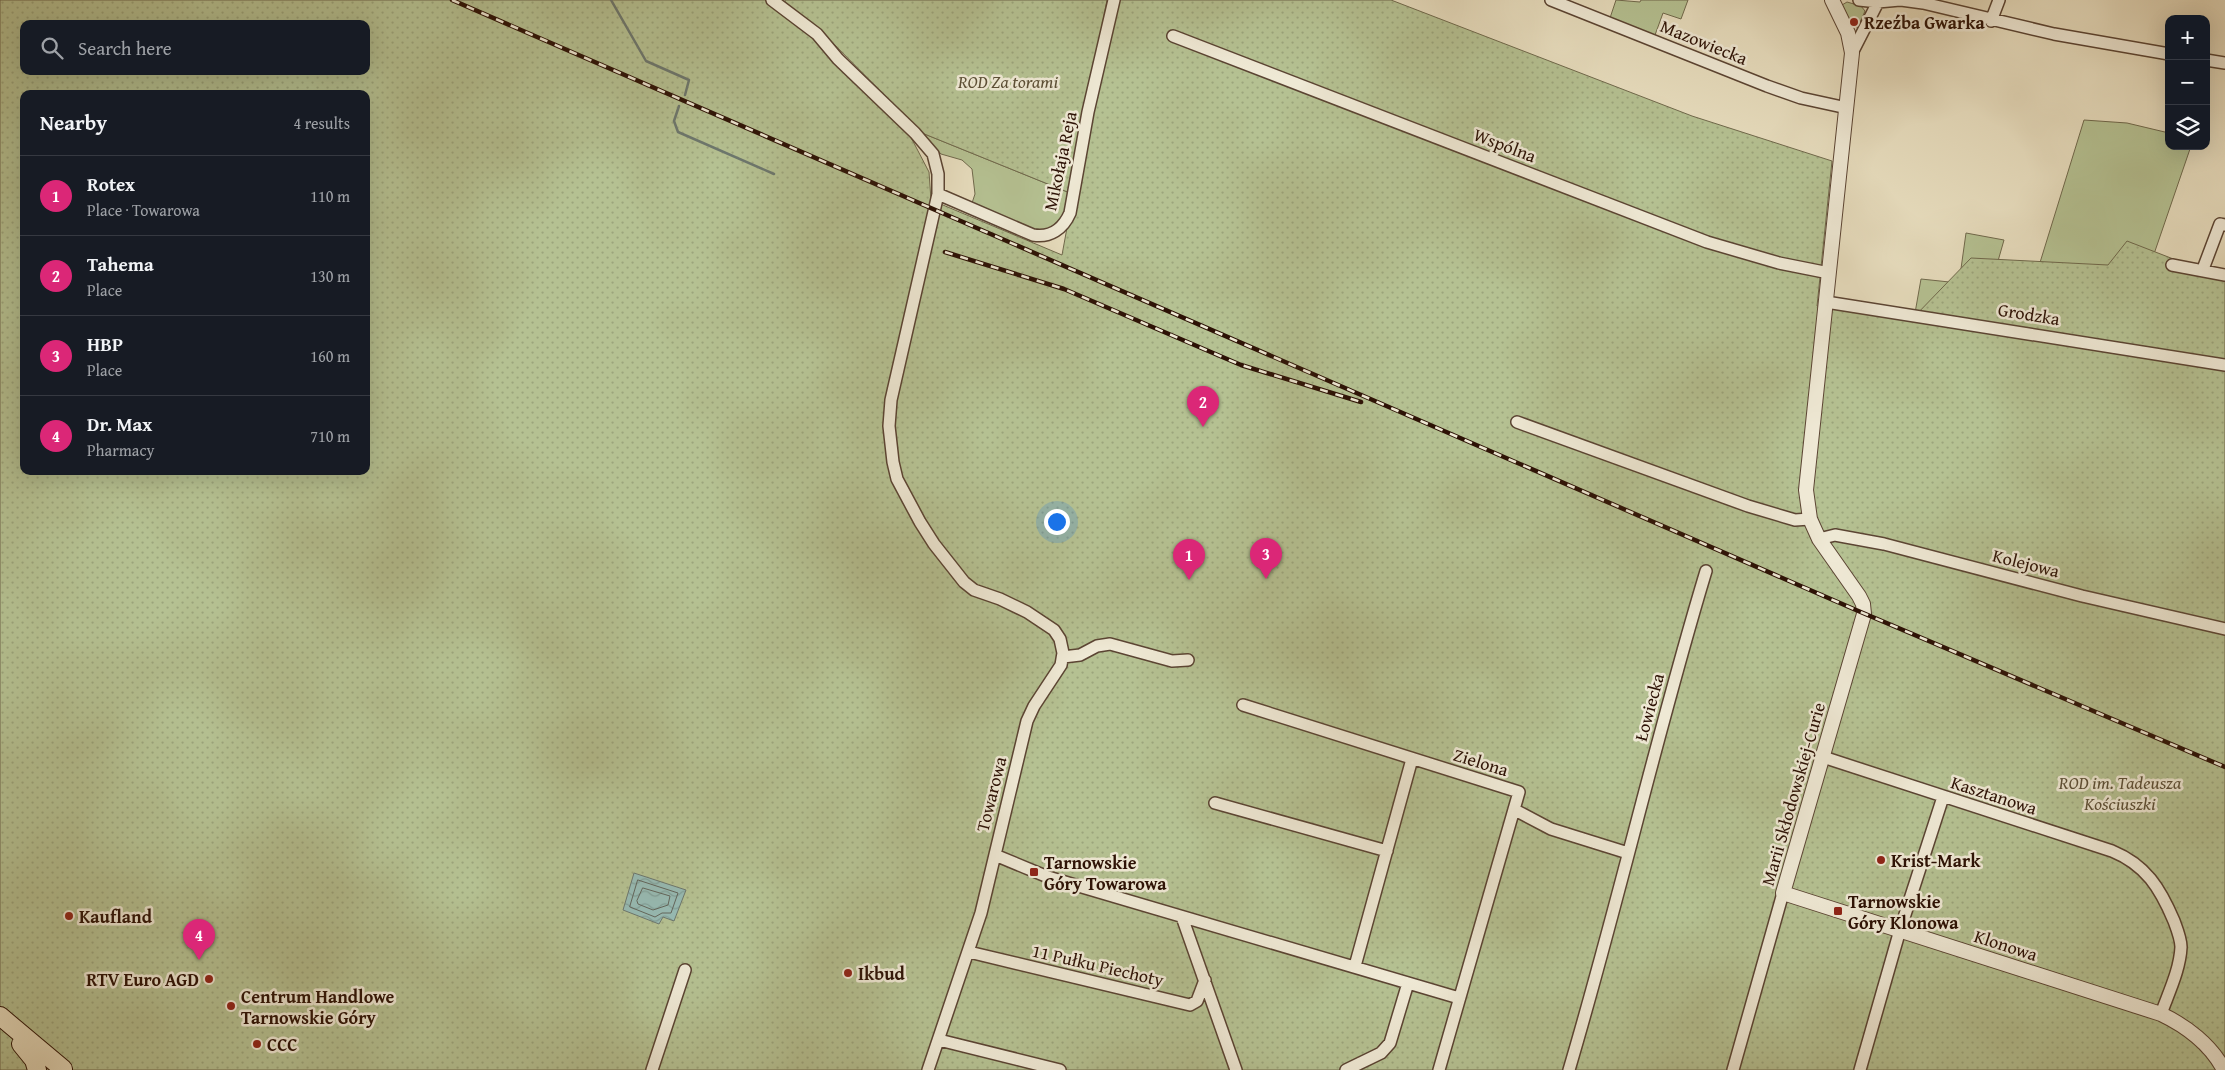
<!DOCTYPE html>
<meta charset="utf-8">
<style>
:root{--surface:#171b24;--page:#242831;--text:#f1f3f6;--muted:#9ea1a6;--line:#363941;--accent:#db2777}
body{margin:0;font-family:"Gentium Book Plus",serif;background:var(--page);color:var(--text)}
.controls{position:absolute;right:15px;top:15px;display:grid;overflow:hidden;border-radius:10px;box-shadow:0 5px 20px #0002}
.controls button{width:45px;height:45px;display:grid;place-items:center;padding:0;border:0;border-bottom:1px solid var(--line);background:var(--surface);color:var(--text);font:25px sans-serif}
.you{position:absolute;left:1056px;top:521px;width:18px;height:18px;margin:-12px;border:4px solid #fff;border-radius:50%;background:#1a73e8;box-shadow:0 0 0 8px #1a73e833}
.badge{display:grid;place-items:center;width:32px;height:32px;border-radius:50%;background:var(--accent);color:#fff;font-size:16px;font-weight:700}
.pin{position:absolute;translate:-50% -41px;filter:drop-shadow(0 1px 2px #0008)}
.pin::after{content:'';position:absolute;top:26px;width:18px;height:15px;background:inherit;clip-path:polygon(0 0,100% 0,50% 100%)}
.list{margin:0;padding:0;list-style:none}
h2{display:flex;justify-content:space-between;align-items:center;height:65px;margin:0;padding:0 20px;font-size:21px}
h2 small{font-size:16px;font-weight:400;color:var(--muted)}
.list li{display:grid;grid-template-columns:32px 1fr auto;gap:15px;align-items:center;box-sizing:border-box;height:80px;padding:0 20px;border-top:1px solid var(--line)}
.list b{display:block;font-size:19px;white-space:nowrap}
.list p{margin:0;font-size:16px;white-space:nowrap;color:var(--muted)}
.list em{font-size:16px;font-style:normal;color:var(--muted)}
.icon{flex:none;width:28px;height:28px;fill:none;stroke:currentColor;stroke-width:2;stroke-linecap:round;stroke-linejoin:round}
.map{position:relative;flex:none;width:2225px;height:1070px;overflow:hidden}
.search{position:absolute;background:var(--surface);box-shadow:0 5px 20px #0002;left:20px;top:20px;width:350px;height:55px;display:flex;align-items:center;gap:12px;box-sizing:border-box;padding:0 18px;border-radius:10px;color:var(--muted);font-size:19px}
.panel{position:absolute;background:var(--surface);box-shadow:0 5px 20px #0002;left:20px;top:90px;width:350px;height:385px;border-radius:10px}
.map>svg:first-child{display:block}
.grass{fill:#b5c192;stroke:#70694c}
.park{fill:url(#park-dots);stroke:#70694c;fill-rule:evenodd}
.water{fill:url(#water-waves);stroke:#6c776e}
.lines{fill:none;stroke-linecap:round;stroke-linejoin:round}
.shore{stroke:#62665c;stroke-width:1}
.stream{stroke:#6c776e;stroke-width:2.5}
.minor-casing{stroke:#5b4433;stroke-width:14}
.tertiary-casing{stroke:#5b4433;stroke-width:16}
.trunk-casing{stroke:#2c1105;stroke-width:20}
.minor{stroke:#efe9d5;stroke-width:11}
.tertiary{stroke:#efe9d5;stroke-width:14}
.trunk{stroke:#e7ddbe;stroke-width:18}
.rail-casing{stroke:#2c1105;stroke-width:4.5}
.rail{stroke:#efe9d5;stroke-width:2.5;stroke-dasharray:8;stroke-linecap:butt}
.poi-dot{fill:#8f2418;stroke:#efe9d5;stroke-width:2}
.labels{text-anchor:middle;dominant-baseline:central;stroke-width:5;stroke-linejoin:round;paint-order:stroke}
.poi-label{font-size:18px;font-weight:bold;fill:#2c1105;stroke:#efe9d5;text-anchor:start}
.street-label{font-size:18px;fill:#2c1105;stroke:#efe9d5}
.park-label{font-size:18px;font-style:italic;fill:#5c4f36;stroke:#efe9d5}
</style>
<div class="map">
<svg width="2225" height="1070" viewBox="0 0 2225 1070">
<defs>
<pattern id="park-dots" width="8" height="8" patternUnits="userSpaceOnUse" patternTransform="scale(1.25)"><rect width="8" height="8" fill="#b5c192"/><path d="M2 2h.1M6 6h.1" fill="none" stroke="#9ca57c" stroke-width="1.8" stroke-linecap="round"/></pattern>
<pattern id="water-waves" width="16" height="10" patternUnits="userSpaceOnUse" patternTransform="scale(1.25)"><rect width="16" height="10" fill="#97bbb4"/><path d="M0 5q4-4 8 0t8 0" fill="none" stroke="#82a099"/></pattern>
</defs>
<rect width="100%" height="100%" fill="#e7ddbe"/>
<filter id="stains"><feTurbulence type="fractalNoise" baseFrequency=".004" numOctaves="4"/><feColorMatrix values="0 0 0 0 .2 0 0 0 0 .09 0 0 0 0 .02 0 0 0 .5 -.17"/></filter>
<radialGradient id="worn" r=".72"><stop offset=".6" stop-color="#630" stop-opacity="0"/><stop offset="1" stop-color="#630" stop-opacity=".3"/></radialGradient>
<path class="grass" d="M1616,0L1640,2L1641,0H1688L1681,19L1663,13L1655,35L1609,21Z
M1847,2L1861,6L1865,11L1858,27H1856V19L1851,18L1850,27L1842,5Z
M2084,120L2127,123L2169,133V146H2191L2154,254L1915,313L1921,279L1959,283L1966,233L2004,240L1998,261L2038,269Z
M922,133L1070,193L1067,209L1054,228L1038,232L971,206L975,194L972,169L962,160L941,154Z"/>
<path class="park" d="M0,0H782L780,9L831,52L904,124L929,172L931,200L1062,255L1082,146L1113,0H1391L1692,116L1832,161L1817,306L1913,318L1971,258L2108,265L2127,241L2225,279V1070H0ZM24,24H366V71H24ZM24,94H366V471H24Z
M785,0H1107L1070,193L922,133L819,29L785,3Z"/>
<path class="water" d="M634,873L686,890L674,921L663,917L659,924L623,910Z"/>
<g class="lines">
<path class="shore" d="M638,880L678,893L671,913H662L655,917L630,907Z
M643,888L670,896L668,905L653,910L638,904L637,901Z"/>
<path class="stream" d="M611,0L646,61L689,80L685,95
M679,106L674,121L678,132L774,174"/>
<defs>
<path id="minor" d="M772,0L817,34L838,59L915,133L933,154L938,174V194L891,400L889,426L893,462L897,479L920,522L934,544L964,582L974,590L1000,599L1027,612L1054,630L1060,639L1063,653L1061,665L1034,706L1027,721L981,913L928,1070
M1551,0L1767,86L1801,98L1847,108
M1859,0L1878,2L1900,0
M1901,0L1923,3L2054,34L2169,54
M1991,21L1999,0
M1173,36L1707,242L1779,263L1829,273
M1852,53L1878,2
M2206,60L2225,63
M938,194L1033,235C1050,238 1063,229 1070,213L1088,112L1114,0
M2172,265L2225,275
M2203,269L2220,224L2225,225
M1826,302L2225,365
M1517,422L1748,506L1795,520L1810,519
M1819,539L1835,535L1884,544L2082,596L2225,629
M1063,657L1080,655L1097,646L1110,644L1172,661L1188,660
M1243,705L1519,792L1439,1070
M1823,757L2112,851C2146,865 2160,888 2174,921C2177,929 2181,939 2181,947C2180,970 2168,994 2161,1014
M1215,803L1387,851
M1515,810L1551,829L1628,853
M995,855L1048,877L1459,998
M1182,917L1236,1070
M969,952L1190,1005L1197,1001L1205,980
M1355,966L1412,759
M939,1040L1060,1070
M652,1070L685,970
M1346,1070L1381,1053L1390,1043L1408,983
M1569,1070C1618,905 1656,736 1706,571
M1733,1070L1783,893
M1860,1070L1900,930L1943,797"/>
<path id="tertiary" d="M1832,0L1848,33L1852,53L1806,490L1810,519L1819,539L1859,596L1863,604L1864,614L1783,893L2161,1014C2186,1026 2211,1045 2224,1070"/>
<path id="trunk" d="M0,1016L63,1069
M21,1044L34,1060L37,1070"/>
</defs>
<use href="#minor" class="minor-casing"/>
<use href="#tertiary" class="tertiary-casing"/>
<use href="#trunk" class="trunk-casing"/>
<use href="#minor" class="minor"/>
<use href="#tertiary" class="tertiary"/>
<use href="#trunk" class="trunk"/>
<defs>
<path id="rail" d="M452,0L1856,610L2225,767
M945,252L1064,289L1241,365L1361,402"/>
</defs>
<use href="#rail" class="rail-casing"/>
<use href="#rail" class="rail"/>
</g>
<g class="poi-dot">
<circle cx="1854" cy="22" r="5"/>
<circle cx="1881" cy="860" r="5"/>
<rect x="1029" y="867" width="10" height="10" rx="2.5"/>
<rect x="1833" y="906" width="10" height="10" rx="2.5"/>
<circle cx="69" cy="916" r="5"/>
<circle cx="848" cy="973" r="5"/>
<circle cx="209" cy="979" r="5"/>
<circle cx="231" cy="1006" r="5"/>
<circle cx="257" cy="1044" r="5"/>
</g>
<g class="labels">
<g class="poi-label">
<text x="1864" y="22">Rzeźba Gwarka</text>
<text x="1891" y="860">Krist-Mark</text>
<text x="1044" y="862">Tarnowskie<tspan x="1044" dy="21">Góry Towarowa</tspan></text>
<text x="1848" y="901">Tarnowskie<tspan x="1848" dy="21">Góry Klonowa</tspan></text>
<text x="79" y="916">Kaufland</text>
<text x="858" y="973">Ikbud</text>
<text x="199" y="979" text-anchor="end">RTV Euro AGD</text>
<text x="241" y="996">Centrum Handlowe<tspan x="241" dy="21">Tarnowskie Góry</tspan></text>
<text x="267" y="1044">CCC</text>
</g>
<g class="street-label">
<text transform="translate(1704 42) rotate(22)">Mazowiecka</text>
<text transform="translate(1505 145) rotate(21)">Wspólna</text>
<text transform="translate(1060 161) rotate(-78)">Mikołaja Reja</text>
<text transform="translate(2029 314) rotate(9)">Grodzka</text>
<text transform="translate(2026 563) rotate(14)">Kolejowa</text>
<text transform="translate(1649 707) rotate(-75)">Łowiecka</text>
<text transform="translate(1481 762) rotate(17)">Zielona</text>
<text transform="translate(991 794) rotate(-76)">Towarowa</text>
<text transform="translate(1793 794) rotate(-74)">Marii Skłodowskiej-Curie</text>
<text transform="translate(1994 795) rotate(18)">Kasztanowa</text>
<text transform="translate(2006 945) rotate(18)">Klonowa</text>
<text transform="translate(1098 965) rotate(13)">11 Pułku Piechoty</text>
</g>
<g class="park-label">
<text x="1008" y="81">ROD Za torami</text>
<text x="2120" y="782">ROD im. Tadeusza<tspan x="2120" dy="21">Kościuszki</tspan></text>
</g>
</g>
<rect width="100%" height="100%" filter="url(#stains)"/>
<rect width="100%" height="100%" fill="url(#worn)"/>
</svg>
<div class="controls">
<button>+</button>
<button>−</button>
<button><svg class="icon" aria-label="layers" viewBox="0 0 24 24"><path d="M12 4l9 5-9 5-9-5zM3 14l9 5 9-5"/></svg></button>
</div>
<div class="you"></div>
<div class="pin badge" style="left:1189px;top:580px">1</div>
<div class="pin badge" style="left:1203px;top:427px">2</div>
<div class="pin badge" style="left:1266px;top:579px">3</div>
<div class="pin badge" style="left:199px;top:960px">4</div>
<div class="search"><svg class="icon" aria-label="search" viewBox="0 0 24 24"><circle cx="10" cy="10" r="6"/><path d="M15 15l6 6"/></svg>Search here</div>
<section class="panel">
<h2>Nearby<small>4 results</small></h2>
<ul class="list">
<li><span class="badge">1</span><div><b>Rotex</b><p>Place · Towarowa</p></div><em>110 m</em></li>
<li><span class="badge">2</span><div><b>Tahema</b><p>Place</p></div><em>130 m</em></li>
<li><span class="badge">3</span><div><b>HBP</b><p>Place</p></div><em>160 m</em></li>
<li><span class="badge">4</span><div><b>Dr. Max</b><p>Pharmacy</p></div><em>710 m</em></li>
</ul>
</section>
</div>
